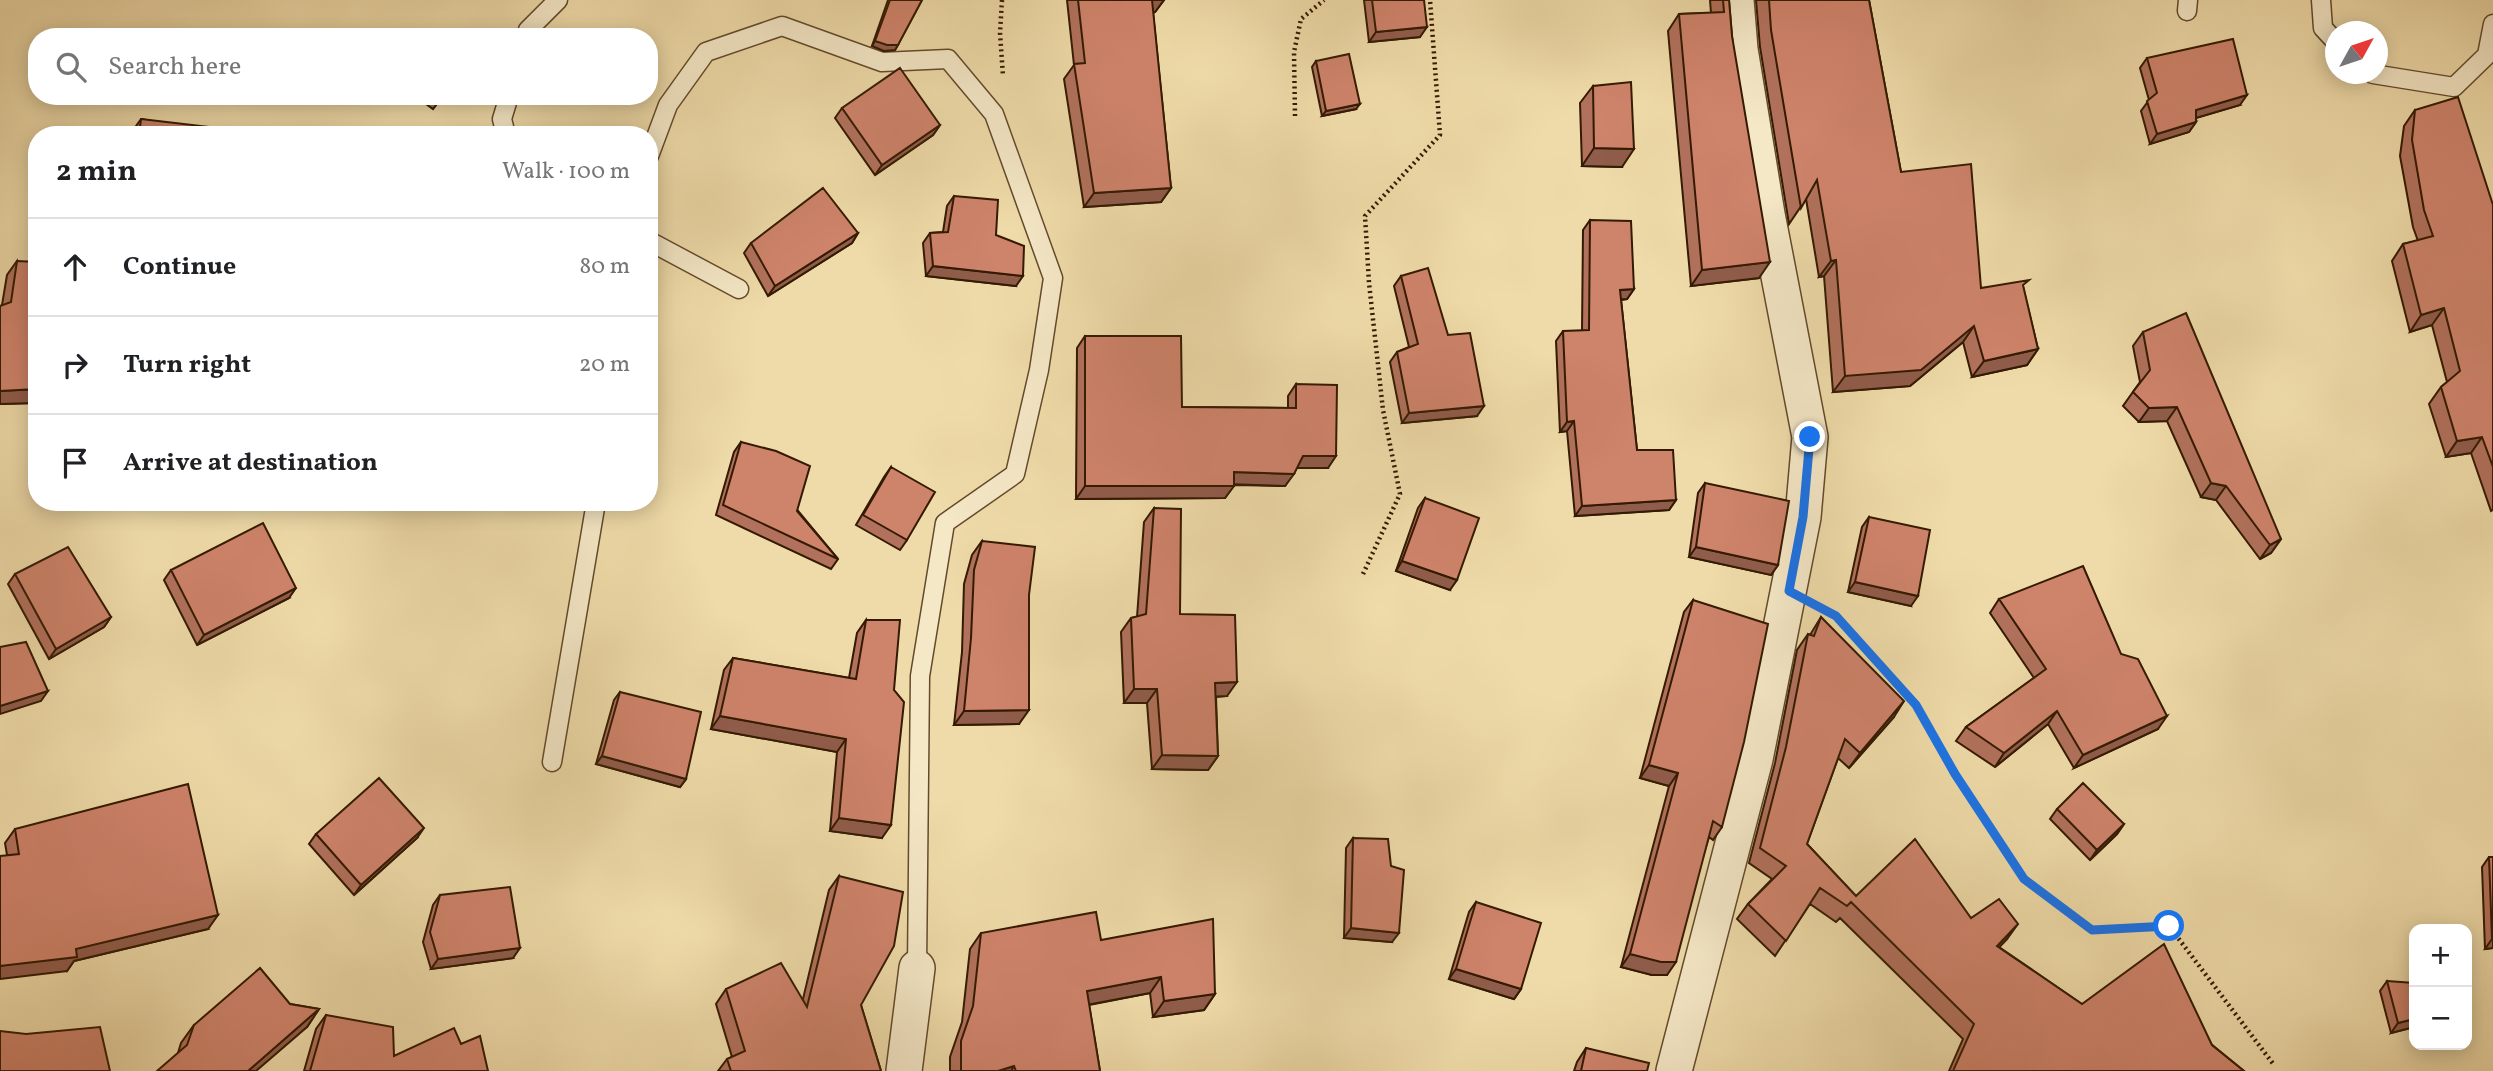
<!DOCTYPE html>
<meta charset="utf-8">
<style>
:root{--surface:#fff;--page:#f2f2f2;--text:#202124;--muted:#757577;--line:#e0e0e0}
body{margin:0;font-family:Vollkorn,serif;background:var(--page);color:var(--text)}
.controls{position:absolute;right:21px;bottom:21px;display:grid;overflow:hidden;border-radius:14px;box-shadow:0 4px 18px #0003}
.controls button{width:63px;height:63px;display:grid;place-items:center;padding:0;border:0;border-bottom:2px solid var(--line);background:var(--surface);color:var(--text);font:35px sans-serif}
.compass{position:absolute;left:2325px;top:21px;width:63px;height:63px;border-radius:50%;background:var(--surface);box-shadow:0 4px 18px #0003;rotate:50deg}
.stop{position:absolute;width:21px;height:21px;margin:-16px;border:5px solid #1a73e8;border-radius:50%;background:#fff}
.stop.end{background:#1a73e8;border-color:#fff;box-shadow:0 2px 7px #0008}
.list{margin:0;padding:0;list-style:none}
h2{display:flex;justify-content:space-between;align-items:center;height:91px;margin:0;padding:0 28px;font-size:30px}
h2 small{font-size:23px;font-weight:400;color:var(--muted)}
.list li{display:grid;grid-template-columns:46px 1fr auto;gap:21px;align-items:center;box-sizing:border-box;height:98px;padding:0 28px;border-top:2px solid var(--line)}
.list b{display:block;font-size:26px;white-space:nowrap}
.list em{font-size:23px;font-style:normal;color:var(--muted)}
.icon{flex:none;width:38px;height:38px;fill:none;stroke:currentColor;stroke-width:2;stroke-linecap:round;stroke-linejoin:round}
.map{position:relative;flex:none;width:2493px;height:1071px;overflow:hidden}
.search{position:absolute;background:var(--surface);box-shadow:0 4px 18px #0003;left:28px;top:28px;width:630px;height:77px;display:flex;align-items:center;gap:18px;box-sizing:border-box;padding:0 24px;border-radius:28px;color:var(--muted);font-size:26px}
.panel{position:absolute;background:var(--surface);box-shadow:0 4px 18px #0003;left:28px;top:126px;width:630px;height:385px;border-radius:28px}
.map>svg:first-child{display:block}
.lines{fill:none;stroke-linecap:round;stroke-linejoin:round}
.service-casing{stroke:#634a2c;stroke-width:21}
.minor-casing{stroke:#634a2c;stroke-width:38}
.path{stroke:#341a02;stroke-width:4.5;stroke-dasharray:2 3.5;stroke-linecap:butt}
.service{stroke:#f5e8c7;stroke-width:18}
.minor{stroke:#f5e8c7;stroke-width:35}
.wall{fill:#b1715c;stroke:#341a02;stroke-width:2}
.shaded-wall{fill:#905c4b;stroke:#341a02;stroke-width:2}
.building{fill:#ce836b;stroke:#341a02;stroke-width:2}
.route{stroke:#1a73e8;stroke-width:9}
</style>
<div class="map">
<svg width="2493" height="1071" viewBox="0 0 2493 1071">
<rect width="100%" height="100%" fill="#efdba9"/>
<filter id="stains"><feTurbulence type="fractalNoise" baseFrequency=".00286" numOctaves="4"/><feColorMatrix values="0 0 0 0 .2 0 0 0 0 .09 0 0 0 0 .02 0 0 0 .5 -.17"/></filter>
<radialGradient id="worn" r=".72"><stop offset=".6" stop-color="#630" stop-opacity="0"/><stop offset="1" stop-color="#630" stop-opacity=".3"/></radialGradient>
<g class="lines">
<defs>
<path id="service" d="M2321,0L2323,28L2336,42
M2187,11L2188,0
M526,37L528,30L558,0
M2373,74L2454,87L2487,55L2493,24
M506,135L502,119L509,96
M649,156L668,105L706,52L782,26L882,62L948,59L994,114L1053,278L1039,370L1015,474L945,523L920,676L917,968
M649,241L739,289
M552,762L596,502"/>
<path id="minor" d="M904,1071L917,968
M1674,1071L1755,759L1803,517L1810,437L1767,214L1740,49L1736,0"/>
</defs>
<use href="#service" class="service-casing"/>
<use href="#minor" class="minor-casing"/>
<path class="path" d="M1002,0L1000,33L1003,76
M1295,116L1294,52L1301,19L1324,0
M1363,574L1400,494L1383,410L1369,283L1365,216L1440,135L1430,0
M1824,609L1836,616L1916,705L1955,774L2024,879L2092,931L2169,926L2274,1065"/>
<use href="#service" class="service"/>
<use href="#minor" class="minor"/>
</g>
<path class="wall" d="M888,0H922L895,50L884,51L872,46Z
M1067,0H1164L1155,12L1153,13L1171,188L1161,202L1084,207L1064,79L1074,65Z
M1364,0H1424L1420,37L1369,42Z
M1710,0H1729L1732,36L1759,278L1691,286L1668,31L1679,14L1711,13Z
M1756,0H1869L1901,172L1981,288L2023,287L2038,349L2027,365L1972,377L1963,342L1910,386L1833,392L1824,276L1819,277L1806,199L1789,224L1760,47Z
M2147,58L2240,105L2196,118V122L2189,132L2150,144L2141,111L2149,100L2140,68Z
M1316,61L1356,109L1322,116L1312,67Z
M1593,86L1622,167L1582,166L1580,103Z
M415,96H443L433,109Z
M842,108L940,125L933,135L875,175L835,118Z
M2415,110L2493,205V510L2491,511L2471,453L2446,457L2429,404L2441,387L2447,382L2432,325L2410,332L2392,261L2403,244L2418,241L2413,227L2400,156L2404,126Z
M141,119L226,135H133L134,129Z
M954,196L996,235L1016,286L926,276L923,243L930,233L943,232L947,206Z
M1590,220L1634,289L1627,299L1621,300L1637,450L1676,500L1669,510L1575,516L1567,431L1560,432L1556,341L1563,331H1582L1583,230Z
M858,233L852,243L768,296L744,253L751,243Z
M17,261L33,403L0,404V306L2,305L7,275Z
M1401,276L1448,335L1477,416L1402,423L1390,362L1397,352L1409,347L1394,286Z
M2143,332L2281,539L2271,553L2260,559L2216,500L2201,497L2167,421L2139,422L2123,406L2140,382L2133,346Z
M1085,336L1182,407L1288,408V396L1296,384L1328,468H1297L1285,486L1234,485L1225,498L1076,499L1077,348Z
M741,442L838,559L831,569L716,515L734,452Z
M891,467L907,540L900,550L856,525L884,477Z
M1705,483L1778,565L1771,575L1689,557L1698,493Z
M1425,498L1450,590L1396,571L1418,508Z
M1154,508L1180,614L1227,696L1216,697L1218,756L1208,770L1152,769L1147,703H1124L1121,632L1131,618L1137,617L1144,522Z
M1869,517L1911,606L1848,592L1862,527Z
M982,541L1019,724L954,725L962,652L964,584L972,555Z
M171,570L289,598L197,645L164,580Z
M15,574L111,617L104,627L49,659L8,584Z
M1999,599L2121,654L2158,729L2074,768L2048,724L1995,767L1956,741L1966,727L2034,678L1990,613Z
M1693,600L1722,827L1713,840L1709,837L1667,975H1652L1621,967L1669,786L1640,778L1684,612Z
M1821,617L1894,717L1849,768L1838,758L1807,844L1856,896L1971,918L2007,939L1999,947L2082,1004L2212,1045L2244,1071H1949L1963,1039L1840,918L1836,922L1810,904L1775,956L1737,919L1748,904L1772,879L1749,863L1775,763L1797,650L1808,634L1810,635Z
M866,620L882,838L830,831L837,752L711,729L724,670L733,658L849,678L857,633Z
M620,692L686,779L680,787L596,764L614,700Z
M2057,809L2124,824L2117,834L2090,860L2050,819Z
M15,829L208,929L74,961L67,971L7,855L5,843Z
M316,834L417,838L354,895L309,844Z
M1353,838L1392,942L1344,938L1346,848Z
M2489,857H2493V948L2485,949L2482,867Z
M839,876L861,1005L881,1071H718L727,1059L732,1057L716,1004L726,989L803,999L829,890Z
M440,895L513,958L431,969L423,942L433,905Z
M1476,902L1521,989L1514,999L1449,979L1469,912Z
M981,933L1101,940L1215,994L1204,1010L1153,1017L1150,993L1089,1005L1100,1071H950V1057L962,1022L970,949Z
M2387,981L2414,1027L2391,1033L2380,991Z
M290,1004L319,1009L307,1027L178,1053L181,1043L194,1025Z
M326,1015L394,1056L461,1044L488,1071H304L316,1029Z
M1586,1048L1647,1071H1574L1577,1062Z"/>
<path class="shaded-wall" d="M1152,0H1164L1155,12L1142,14Z
M1427,27L1420,37L1369,42L1376,32Z
M875,41L898,45L895,50L884,51L872,46Z
M2247,95L2240,105L2189,120L2196,110Z
M1360,104L1356,109L1322,116L1326,111Z
M2196,122L2189,132L2150,144L2157,134Z
M940,125L933,135L875,175L882,165Z
M1594,148L1634,149L1622,167L1582,166Z
M1171,188L1161,202L1084,207L1094,193Z
M858,233L852,243L768,296L775,286Z
M1836,260L1824,276L1819,277L1831,261Z
M1770,262L1759,278L1691,286L1702,270Z
M933,266L1023,276L1016,286L926,276Z
M1634,289L1627,299L1613,300L1620,290Z
M2444,308L2432,325L2410,332L2421,315Z
M1974,326L1963,342L1910,386L1833,392L1845,376Z
M2038,349L2027,365L1972,377L1984,361Z
M37,389V403L0,404V391Z
M1484,406L1477,416L1402,423L1409,413Z
M2177,407L2167,421L2139,422L2149,408Z
M1574,421L1567,431L1560,432L1567,422Z
M2482,437L2471,453L2446,457L2457,441Z
M1303,456H1336L1328,468H1295Z
M1234,472L1294,474L1285,486L1225,484Z
M2211,483L2226,486L2216,500L2201,497Z
M1085,486H1234L1225,498L1076,499Z
M1676,500L1669,510L1575,516L1582,506Z
M2281,539L2271,553L2260,559L2270,545Z
M1696,547L1778,565L1771,575L1689,557Z
M1402,561L1457,580L1450,590L1396,571Z
M1855,582L1918,596L1911,606L1848,592Z
M296,588L289,598L197,645L204,635Z
M111,617L104,627L49,659L56,649Z
M1237,682L1227,696L1205,697L1215,683Z
M1134,689H1157L1147,703H1124Z
M48,691L41,701L0,714V706Z
M1904,701L1894,717L1849,768L1860,753Z
M1029,710L1019,724L954,725L964,711Z
M2057,711L2048,724L1995,767L2004,753Z
M720,716L846,739L837,752L711,729Z
M2167,716L2158,729L2074,768L2083,755Z
M1162,755L1218,756L1208,770L1152,769Z
M602,756L686,779L680,787L596,764Z
M1649,765L1678,773L1669,786L1640,778Z
M839,818L891,825L882,838L830,831Z
M2124,824L2117,834L2090,860L2097,850Z
M424,828L417,838L354,895L361,885Z
M218,915L208,929L74,961L67,971L0,979V966Z
M2018,924L2007,939L1986,961L1997,946Z
M1351,928L1399,933L1392,942L1344,938Z
M2492,939H2493V948L2485,949Z
M520,948L513,958L431,969L438,959Z
M1630,954L1676,962L1667,975H1652L1621,967Z
M1456,969L1521,989L1514,999L1449,979Z
M1161,977L1150,993L1076,1007L1087,991Z
M1215,994L1204,1010L1153,1017L1164,1001Z
M319,1009L307,1027L256,1071H248Z
M2414,1019V1027L2391,1033L2398,1023Z
M1014,1066L1011,1071H998Z"/>
<path class="building" d="M890,0H922L898,45H887L875,41Z
M1078,0H1152L1171,188L1094,193L1074,64L1085,63Z
M1372,0H1424L1427,27L1376,32Z
M1723,0H1729L1732,36L1770,262L1702,270L1679,14L1724,12Z
M1769,0H1869L1901,172L1971,164L1981,288L2029,280L2023,285L2038,349L1984,361L1974,326L1921,370L1845,376L1836,260L1831,261L1817,180L1801,208L1771,30Z
M2233,39L2247,95L2196,110V122L2157,134L2147,101L2157,93L2147,58Z
M1349,54L1360,104L1326,111L1316,61Z
M900,68L940,125L882,165L842,108Z
M1631,82L1634,149L1594,148L1593,86Z
M2458,97L2493,205V467L2482,437L2457,441L2441,387L2460,371L2444,308L2421,315L2403,244L2433,236L2424,210L2412,140L2415,110Z
M141,119L227,129L226,135H139Z
M823,188L858,233L775,286L751,243Z
M954,196L998,200L996,235L1024,246L1023,276L933,266L930,233L948,232Z
M1590,220L1631,221L1634,289L1620,290L1637,450H1673L1676,500L1582,506L1574,421L1567,422L1563,331L1589,330Z
M17,261L37,262V389L0,391V306L11,302Z
M1428,268L1448,335L1470,333L1484,406L1409,413L1397,352L1418,344L1401,276Z
M2186,313L2281,539L2270,545L2226,486L2211,483L2177,407L2149,408L2133,392L2150,370L2143,332Z
M1085,336H1181L1182,407L1296,408V384L1337,385L1336,456H1303L1294,474L1234,472V486H1085Z
M741,442L776,451L810,466L797,511L838,559L723,505Z
M891,467L935,492L907,540L863,515Z
M1705,483L1789,501L1778,565L1696,547Z
M1425,498L1479,518L1457,580L1402,561Z
M1154,508L1181,509L1180,614L1235,615L1237,682L1215,683L1218,756L1162,755L1157,689H1134L1131,618L1146,614Z
M1869,517L1930,530L1918,596L1855,582Z
M263,523L296,588L204,635L171,570Z
M982,541L1035,547L1029,595V710L964,711L971,638L974,570Z
M68,547L111,617L56,649L15,574Z
M2083,566L2121,654L2138,659L2167,716L2083,755L2057,711L2004,753L1966,727L2046,669L1999,599Z
M1693,600L1768,624L1744,742L1722,827L1713,821L1676,962H1661L1630,954L1678,773L1649,765Z
M1821,617L1904,701L1860,753L1845,739L1807,844L1856,896L1915,839L1971,918L1999,899L2018,924L1997,946L2082,1004L2164,944L2212,1045L2244,1071H1953L1974,1024L1851,902L1847,906L1820,888L1786,941L1748,904L1786,866L1760,848L1786,747L1808,634L1814,636Z
M866,620H900L894,690L904,702L891,825L839,818L846,739L720,716L733,658L856,679Z
M26,642L48,691L0,706V647Z
M620,692L701,712L686,779L602,756Z
M379,778L424,828L361,885L316,834Z
M2083,783L2124,824L2097,850L2057,809Z
M188,784L218,915L76,949L77,957L0,966V856L19,854L15,829Z
M1353,838L1388,839L1391,866L1404,870L1399,933L1351,928Z
M2489,857H2493V939H2492Z
M839,876L903,892L894,946L861,1005L881,1071H731L727,1059L745,1051L726,989L781,963L807,1007Z
M510,887L520,948L438,959L430,932L440,895Z
M1476,902L1541,923L1521,989L1456,969Z
M1096,912L1101,940L1213,919L1215,994L1164,1001L1161,977L1087,991L1100,1071H1016L1014,1066L998,1071H961V1041L973,1006L981,933Z
M260,968L290,1004L319,1009L248,1071H157L187,1045L194,1025Z
M2387,981L2414,983V1019L2398,1023Z
M326,1015L393,1027L394,1056L454,1028L461,1044L480,1036L488,1071H310Z
M100,1027L110,1071H0V1031L26,1034Z
M1586,1048L1649,1063L1647,1071H1581Z"/>
<g class="lines">
<path class="route" d="M1810,437L1803,517L1789,591L1836,616L1916,705L1955,774L2024,879L2092,930L2169,926"/>
</g>
<rect width="100%" height="100%" filter="url(#stains)"/>
<rect width="100%" height="100%" fill="url(#worn)"/>
</svg>
<div class="controls">
<button>+</button>
<button>−</button>
</div>
<svg class="compass" viewBox="-18 -18 36 36"><path d="M0-13l5 13h-10z" fill="#e53935"/><path d="M0 13l5-13h-10z" fill="#757577"/></svg>
<div class="stop" style="left:2169px;top:926px"></div>
<div class="stop end" style="left:1810px;top:437px"></div>
<div class="search"><svg class="icon" aria-label="search" viewBox="0 0 24 24"><circle cx="10" cy="10" r="6"/><path d="M15 15l6 6"/></svg>Search here</div>
<section class="panel">
<h2>2 min<small>Walk · 100 m</small></h2>
<ul class="list">
<li><svg class="icon" aria-label="ahead" viewBox="0 0 24 24"><path d="M12 20V5M6 11l6-6 6 6"/></svg><div><b>Continue</b></div><em>80 m</em></li>
<li><svg class="icon" aria-label="right" viewBox="0 0 24 24"><path d="M7 20v-9h11M14 6l5 5-5 5"/></svg><div><b>Turn right</b></div><em>20 m</em></li>
<li><svg class="icon" aria-label="arrive" viewBox="0 0 24 24"><path d="M6 21V4h12l-3 4 3 4H6"/></svg><div><b>Arrive at destination</b></div></li>
</ul>
</section>
</div>
